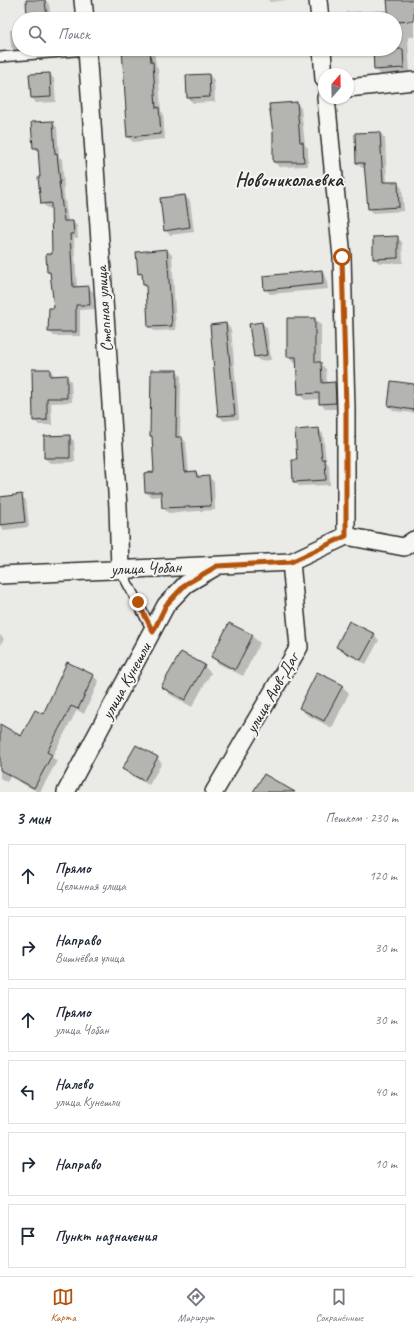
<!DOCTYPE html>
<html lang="ru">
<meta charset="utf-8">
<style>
:root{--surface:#fff;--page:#f6f6f7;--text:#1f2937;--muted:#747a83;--line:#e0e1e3;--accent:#b45309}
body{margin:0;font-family:Caveat,sans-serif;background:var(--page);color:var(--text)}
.compass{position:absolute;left:318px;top:68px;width:36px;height:36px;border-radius:50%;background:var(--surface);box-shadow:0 1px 3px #0004;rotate:20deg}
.stop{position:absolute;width:12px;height:12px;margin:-9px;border:3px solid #b45309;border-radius:50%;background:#fff}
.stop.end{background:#b45309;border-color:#fff;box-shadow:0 1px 4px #0008}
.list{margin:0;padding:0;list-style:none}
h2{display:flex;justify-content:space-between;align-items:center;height:52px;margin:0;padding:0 16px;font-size:17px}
h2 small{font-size:13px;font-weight:400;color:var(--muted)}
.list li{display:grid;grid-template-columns:26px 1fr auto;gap:12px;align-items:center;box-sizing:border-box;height:64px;margin:0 8px 8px;padding:0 8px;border:1px solid var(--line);border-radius:0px}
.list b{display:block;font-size:15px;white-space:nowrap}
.list p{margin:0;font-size:13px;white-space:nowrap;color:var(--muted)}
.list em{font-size:13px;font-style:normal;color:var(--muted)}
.icon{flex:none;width:22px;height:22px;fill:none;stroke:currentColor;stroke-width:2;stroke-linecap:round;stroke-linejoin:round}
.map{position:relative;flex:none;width:414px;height:792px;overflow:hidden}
.search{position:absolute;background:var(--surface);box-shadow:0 1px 3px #0004;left:12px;right:12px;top:12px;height:44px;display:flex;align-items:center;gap:10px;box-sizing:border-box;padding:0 14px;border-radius:22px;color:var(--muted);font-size:15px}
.sheet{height:484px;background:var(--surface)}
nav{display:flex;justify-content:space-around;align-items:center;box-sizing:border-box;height:56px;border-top:1px solid var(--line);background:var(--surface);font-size:11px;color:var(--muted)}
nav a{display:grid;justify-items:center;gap:2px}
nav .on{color:var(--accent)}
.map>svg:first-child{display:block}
.shadow{fill:#0003}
.building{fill:#b4b4b1;stroke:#2b2b2b}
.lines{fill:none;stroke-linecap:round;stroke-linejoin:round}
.service-casing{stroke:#2b2b2b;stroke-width:12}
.minor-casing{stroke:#2b2b2b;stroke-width:20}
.service{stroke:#f6f6f2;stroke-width:9}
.minor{stroke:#f6f6f2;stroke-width:17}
.route{stroke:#b45309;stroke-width:5}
.labels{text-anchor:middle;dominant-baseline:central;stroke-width:4;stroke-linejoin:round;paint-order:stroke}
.street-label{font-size:17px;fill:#2b2b2b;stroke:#f6f6f2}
.quarter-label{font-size:19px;font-weight:bold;fill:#2b2b2b;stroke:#f6f6f2}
</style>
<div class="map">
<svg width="414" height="792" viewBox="0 0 414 792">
<rect width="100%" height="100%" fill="#eaeae6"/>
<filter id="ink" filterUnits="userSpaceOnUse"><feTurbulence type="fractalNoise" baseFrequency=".025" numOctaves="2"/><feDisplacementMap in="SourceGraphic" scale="8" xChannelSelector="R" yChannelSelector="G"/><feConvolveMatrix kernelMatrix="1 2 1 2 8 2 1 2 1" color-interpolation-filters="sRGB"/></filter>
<g filter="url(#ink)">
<path class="shadow" d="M37,0H45L49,4L51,19H28Z
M268,0H288L270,2Z
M388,0H414V37H408L410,74L382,76L375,69L374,49H395V19H346V12L389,10Z
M201,13L206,19H122Z
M10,30H19V49H63L16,52L11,47Z
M121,49H154L156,66L158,68L161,111L163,113L165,139L133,142L128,137L123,54Z
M50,74L54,79L56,102L36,103L32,98Z
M209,75L214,80L215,102L193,103L188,98Z
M296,103L301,108L305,145L308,148V166L279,167L274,162Z
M52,122L57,127L59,157L62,159L64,187H63L68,222H73L77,226L78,238H74L77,288L88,287L93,292L94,309L80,310V336H54L49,331L55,309L51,275L48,271L53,255L52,208H47L42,203L39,152L34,147Z
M380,133L385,138L387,183H397L402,188L404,211L373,213L369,208L366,167L362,168L357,163Z
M185,196L190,201L194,232L170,235L165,230Z
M397,237L402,242L403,263H379L374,258Z
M167,250L172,255L176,330L154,331L149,326L147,288L144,285L143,277L139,273Z
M322,271L326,276L328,289L270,294L265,289Z
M315,319L321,325V364L326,369L327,384L335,383L341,389L342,409H326L320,403V399L305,400L299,394L298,363H294L288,357Z
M262,323L267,328L271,360L260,361L255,356Z
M226,324L231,329L239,419L224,421L219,416Z
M50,370L54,375V377L66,376L71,381L72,402L51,403L52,425H39L34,420Z
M176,371L181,376L180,438H182L186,442L189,473L196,472L201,477H209L214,482L215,510L168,513L163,508L162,496L151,497L146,492L155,473L153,438L151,436Z
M414,385V413L394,411L389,406Z
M318,429L323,434L326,461L329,465L330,485L299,486L294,481L298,461Z
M69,436L74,441L75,462L50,463L45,458Z
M21,496L26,500L29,527L4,530L0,525V498Z
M0,635L4,639L0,645Z
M374,635L379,640L366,664L342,652L337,647Z
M252,636L260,643L243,676L219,664L212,657Z
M204,666L211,673L192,707L169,694L162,686Z
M93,676L99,681L84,714L77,710L52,757L57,761L40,792H38L10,777L7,782L0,778V725L22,737L43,715Z
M342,686L349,693L332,728L307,715L300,708Z
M157,758L162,763L149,785L128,774L124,769Z"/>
<path class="building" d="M26,0H45L47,19H27Z
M387,0H414V21L395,22V19H389Z
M122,49H150L151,62H153L156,108L159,107L161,134L127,137L125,110H126Z
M373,49H403L404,68L374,70Z
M50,73L51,97L31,98L29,74Z
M209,74L210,97L187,98L186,75Z
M297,102L300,142H303L304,162H273V133L269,104Z
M53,121L55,154L57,153L60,182H59L64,221H73L74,234H70L73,287L89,286L90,305H76V332H48L49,308H54L50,272H47L46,254H52L51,203L41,204L38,177H40L38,148H33L31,122Z
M380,132L383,182H398L399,207L368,209L364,163H356L355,133Z
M185,195L190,227L164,231L160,198Z
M398,236V258L373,259V237Z
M167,249L172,326L148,327L146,285H143L142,273L138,274L136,252Z
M322,270L323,284L264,290L263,276Z
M287,318H315V362H321L322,383L335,382L336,403L319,404V393L298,394L296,357H287Z
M262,322L267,355L254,357L249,324Z
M226,323L235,415L218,416L210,325Z
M32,369H50V376L67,375V398H47V420L33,421Z
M151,370H177L176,437H182L185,472L196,471L197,477L209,476L211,506L162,508L161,492H145L144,473L154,472L152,436H150Z
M391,381L414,384V410L388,406Z
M319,428L322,459H325L326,480L293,482L292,460H297L295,430Z
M70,435V458H44V436Z
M22,494L25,522L0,525V497Z
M349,621L375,634L361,660L336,647Z
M229,623L253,635L235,670L211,657Z
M181,652L205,665L185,700L161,687Z
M67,662L94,675L78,709L71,706L47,752L52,755L34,788L0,770V724L21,736L35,710L43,714Z
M317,672L343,685L324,721L299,708Z
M136,745L158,757L144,781L122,769Z
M264,774L295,792H253Z"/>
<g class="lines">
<defs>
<path id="service" d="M0,57L87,50
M120,569L153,632"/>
<path id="minor" d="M83,0L85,19
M318,0L320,19
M87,49L118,507L120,569
M322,49L324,79
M348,88L414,81
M326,98L342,257L346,409V536
M0,575L291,562L346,536L404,547L414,540
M66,792L166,605L186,584L215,567
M214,792L299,647L291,562"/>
</defs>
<use href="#service" class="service-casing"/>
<use href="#minor" class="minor-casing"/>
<use href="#service" class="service"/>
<use href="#minor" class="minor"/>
</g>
</g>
<g class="lines" filter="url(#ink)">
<path class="route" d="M138,602L153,632L166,605L186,584L217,566L291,562L346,536V409L342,257"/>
</g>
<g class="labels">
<g class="street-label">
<text transform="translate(104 309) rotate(-94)">Степная улица</text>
<text transform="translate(146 568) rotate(-2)">улица Чобан</text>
<text transform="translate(126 681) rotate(-61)">улица Кунешли</text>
<text transform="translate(272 693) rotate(-60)">улица Аюв-Даг</text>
</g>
<g class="quarter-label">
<text x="289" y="180">Новониколаевка</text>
</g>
</g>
</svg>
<svg class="compass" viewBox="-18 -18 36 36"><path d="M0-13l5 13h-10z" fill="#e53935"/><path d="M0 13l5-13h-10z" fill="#747a83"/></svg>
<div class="stop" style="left:342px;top:257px"></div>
<div class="stop end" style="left:138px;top:602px"></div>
<div class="search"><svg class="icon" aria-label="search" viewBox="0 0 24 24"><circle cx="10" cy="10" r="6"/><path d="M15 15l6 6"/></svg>Поиск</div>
</div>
<section class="sheet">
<h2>3 мин<small>Пешком · 230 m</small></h2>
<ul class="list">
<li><svg class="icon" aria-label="ahead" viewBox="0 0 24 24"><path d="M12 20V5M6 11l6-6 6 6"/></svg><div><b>Прямо</b><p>Целинная улица</p></div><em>120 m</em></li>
<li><svg class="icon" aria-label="right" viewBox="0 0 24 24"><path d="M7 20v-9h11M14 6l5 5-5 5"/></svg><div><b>Направо</b><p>Вишнёвая улица</p></div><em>30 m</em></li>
<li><svg class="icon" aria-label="ahead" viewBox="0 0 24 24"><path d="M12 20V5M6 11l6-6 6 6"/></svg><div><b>Прямо</b><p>улица Чобан</p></div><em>30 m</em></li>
<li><svg class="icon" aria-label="left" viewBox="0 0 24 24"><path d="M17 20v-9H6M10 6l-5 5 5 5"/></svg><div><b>Налево</b><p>улица Кунешли</p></div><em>40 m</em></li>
<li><svg class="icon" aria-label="right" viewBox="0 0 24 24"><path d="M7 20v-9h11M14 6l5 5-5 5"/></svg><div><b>Направо</b></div><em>10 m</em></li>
<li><svg class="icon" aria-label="arrive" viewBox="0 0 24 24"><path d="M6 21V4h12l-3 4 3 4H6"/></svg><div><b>Пункт назначения</b></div></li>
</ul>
</section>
<nav>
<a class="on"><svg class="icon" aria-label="map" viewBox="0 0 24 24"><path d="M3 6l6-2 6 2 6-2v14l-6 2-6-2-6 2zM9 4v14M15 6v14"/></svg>Карта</a>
<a><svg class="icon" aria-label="directions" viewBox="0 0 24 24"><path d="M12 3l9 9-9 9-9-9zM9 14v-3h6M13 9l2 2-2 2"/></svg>Маршрут</a>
<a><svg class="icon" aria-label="saved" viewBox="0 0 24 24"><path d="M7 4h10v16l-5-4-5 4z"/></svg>Сохранённые</a>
</nav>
